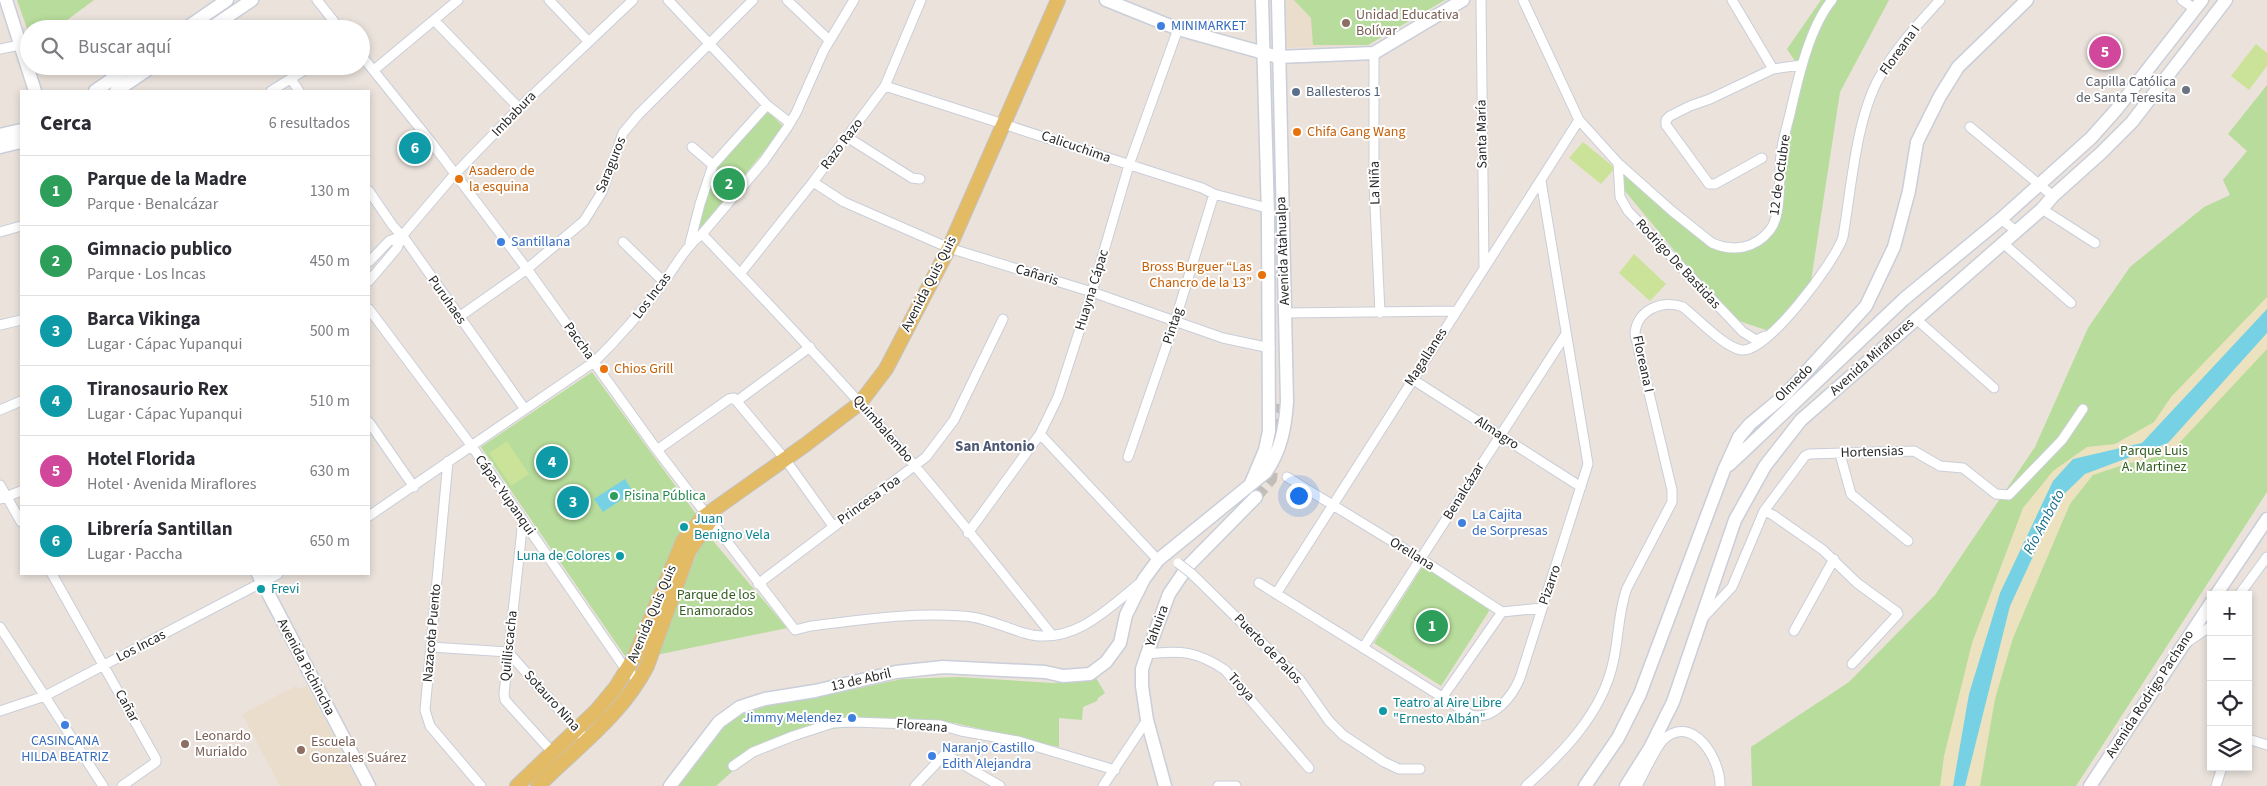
<!DOCTYPE html>
<html lang="es">
<meta charset="utf-8">
<style>
:root{--surface:#fff;--page:#f2f2f3;--text:#2b2b33;--muted:#7c7c81;--line:#e1e1e2;--accent:#0b8043}
body{margin:0;font-family:"Source Sans 3",sans-serif;background:var(--page);color:var(--text)}
.controls{position:absolute;right:15px;bottom:15px;display:grid;overflow:hidden;border-radius:0px;box-shadow:0 2px 8px #0003}
.controls button{width:45px;height:45px;display:grid;place-items:center;padding:0;border:0;border-bottom:1px solid var(--line);background:var(--surface);color:var(--text);font:25px sans-serif}
.you{position:absolute;left:1298px;top:495px;width:18px;height:18px;margin:-12px;border:4px solid #fff;border-radius:50%;background:#1a73e8;box-shadow:0 0 0 8px #1a73e833}
.badge{display:grid;place-items:center;width:32px;height:32px;border-radius:50%;background:var(--accent);color:#fff;font-size:16px;font-weight:700}
.pin{position:absolute;translate:-50% -50%;border:2px solid #fff;box-shadow:0 1px 5px #0006}
.list{margin:0;padding:0;list-style:none}
h2{display:flex;justify-content:space-between;align-items:center;height:65px;margin:0;padding:0 20px;font-size:21px}
h2 small{font-size:16px;font-weight:400;color:var(--muted)}
.list li{display:grid;grid-template-columns:32px 1fr auto;gap:15px;align-items:center;box-sizing:border-box;height:70px;padding:0 20px;border-top:1px solid var(--line)}
.list b{display:block;font-size:19px;white-space:nowrap}
.list p{margin:0;font-size:16px;white-space:nowrap;color:var(--muted)}
.list em{font-size:16px;font-style:normal;color:var(--muted)}
.icon{flex:none;width:28px;height:28px;fill:none;stroke:currentColor;stroke-width:2;stroke-linecap:round;stroke-linejoin:round}
.map{position:relative;flex:none;width:2267px;height:786px;overflow:hidden}
.search{position:absolute;background:var(--surface);box-shadow:0 2px 8px #0003;left:20px;top:20px;width:350px;height:55px;display:flex;align-items:center;gap:12px;box-sizing:border-box;padding:0 18px;border-radius:28px;color:var(--muted);font-size:19px}
.panel{position:absolute;background:var(--surface);box-shadow:0 2px 8px #0003;left:20px;top:90px;width:350px;height:485px;border-radius:0px}
.map>svg:first-child{display:block}
.education{fill:#eaddcb}
.green{fill:#b7dc9b}
.sand{fill:#ece2c0}
.pitch{fill:#cae398}
.water{fill:#76d1e4}
.lines{fill:none;stroke-linecap:round;stroke-linejoin:round}
.secondary-tunnel{stroke:#c3bdb7;stroke-width:12;stroke-dasharray:12 6;stroke-linecap:butt}
.street-casing{stroke:#c9ced9;stroke-width:11}
.secondary-casing{stroke:#c9ced9;stroke-width:15}
.primary-casing{stroke:#c3c3c3;stroke-width:16}
.street{stroke:#fff;stroke-width:9}
.secondary{stroke:#fff;stroke-width:12}
.primary{stroke:#e4bb65;stroke-width:14}
.street-bridge-casing{stroke:#c9ced9;stroke-width:11;stroke-linecap:butt}
.street-bridge{stroke:#fff;stroke-width:9}
.education-dot{fill:#8d6e63;stroke:#fff;stroke-width:2}
.shop-dot{fill:#3f7fe0;stroke:#fff;stroke-width:2}
.worship-dot{fill:#6b7280;stroke:#fff;stroke-width:2}
.service-dot{fill:#5c6f8a;stroke:#fff;stroke-width:2}
.food-dot{fill:#e8710a;stroke:#fff;stroke-width:2}
.leisure-dot{fill:#2e9e5b;stroke:#fff;stroke-width:2}
.culture-dot{fill:#0f9aa8;stroke:#fff;stroke-width:2}
.labels{text-anchor:middle;dominant-baseline:central;stroke-width:4;stroke-linejoin:round;paint-order:stroke}
.education-label{font-size:14px;fill:#785e54;stroke:#fff;text-anchor:start}
.shop-label{font-size:14px;fill:#366cbe;stroke:#fff;text-anchor:start}
.street-label{font-size:14px;fill:#282828;stroke:#fff}
.worship-label{font-size:14px;fill:#5b616d;stroke:#fff;text-anchor:end}
.service-label{font-size:14px;fill:#4e5e75;stroke:#fff;text-anchor:start}
.food-label{font-size:14px;fill:#c56008;stroke:#fff;text-anchor:start}
.park-label{font-size:14px;fill:#325e1f;stroke:#fff}
.leisure-label{font-size:14px;fill:#27864d;stroke:#fff;text-anchor:start}
.culture-label{font-size:14px;fill:#0d838f;stroke:#fff;text-anchor:start}
.neighbourhood-label{font-size:15px;font-weight:bold;fill:#4d5875;stroke:#fff}
.water-label{font-size:15px;font-style:italic;fill:#186f8c;stroke:#fff}
</style>
<div class="map">
<svg width="2267" height="786" viewBox="0 0 2267 786">
<rect width="100%" height="100%" fill="#eae2db"/>
<path class="education" d="M1286,0H1445L1368,45L1286,48Z
M296,686L300,689L307,686L360,786H280L242,714Z"/>
<path class="green" d="M17,0H94L55,29H29V34Z
M1294,0H1445L1368,45H1313L1311,18Z
M1821,0H1889L1840,92L1811,281L1769,331L1739,321L1707,290L1625,191L1620,183V171L1686,225L1709,246L1721,251L1743,252L1771,235L1784,150L1801,70L1787,49Z
M2267,85V492L2076,786H1752L1751,747L1849,682L1935,595L2035,447L2088,328L2130,267L2204,207L2230,195L2223,180L2247,151L2228,134Z
M761,105L784,127L701,228L689,235L708,166Z
M592,372L696,514L682,529L674,543L630,651L625,656L481,447Z
M708,535L787,628L656,655L699,548Z
M1423,566L1491,608L1441,686L1374,643Z
M959,677L1053,683L1096,678L1105,693L1098,698L1097,701L1083,707L1082,720L1059,718V747L955,723L912,721L830,729L773,747L746,759L716,786H676L700,759L725,725L745,711L776,702L817,697L902,679Z"/>
<path class="sand" d="M2267,297V349L2169,454L2126,464L2093,475L2070,504L2013,638L1995,699L1980,786H1940L1944,756L1972,643L2023,508L2053,471L2087,447L2115,444L2154,422L2171,397Z"/>
<path class="pitch" d="M2256,44L2267,53V66L2249,90L2231,76Z
M1583,142L1615,168L1601,184L1569,158Z
M1634,254L1666,284L1650,301L1619,273Z
M507,441L529,474L511,486L489,453Z"/>
<path class="water" d="M2267,309V333L2168,443L2085,474L2060,498L2010,606L1965,786H1953L1969,694L2000,593L2053,481L2073,459L2142,443Z
M625,479L633,492L603,512L594,499Z"/>
<g class="lines">
<path class="secondary-tunnel" d="M1256,497L1271,479L1279,404"/>
<defs>
<path id="street" d="M317,0L340,29
M549,0L588,41
M668,0L767,105L790,123
M787,0L829,40
M1481,0L1484,267
M1523,0L1579,120L1618,163L1672,211L1712,243C1733,252 1755,249 1770,230C1783,213 1778,176 1781,155C1782,141 1787,127 1790,114C1798,79 1809,28 1832,0
M1732,0L1773,69
M2182,0L2195,9
M434,20L519,108
M0,49L20,45
M1374,53V184L1380,313
M361,55L431,142L527,269L657,450L795,630L811,626C861,620 911,612 962,616C986,617 1009,630 1032,635C1076,643 1110,607 1141,582
M374,70L458,0
M291,79L299,91
M885,86L1202,188L1214,194L1267,208
M271,91L311,66
M1970,127L2053,196
M847,137L912,178L920,179
M692,147L713,165
M1762,158L1715,184H1709L1666,125V120L1670,116L1690,106L1710,99L1773,69L1801,65
M1618,163L1620,197L1628,211L1743,332L1756,340L1765,336
M813,182L844,202L949,248L1092,292L1223,338L1270,348
M369,191L393,226L405,239L524,408
M2042,209L2095,243
M2001,219L2016,231
M0,232L21,226
M702,234C774,309 846,385 914,465C961,520 1006,578 1052,635
M623,242L664,282
M690,243L700,204L713,165L767,105
M2003,243L2071,303
M369,262L389,241L402,236
M740,274L813,182L885,86L921,0
M369,281L397,248L402,236L454,175L519,108L633,0
M369,309L471,445L622,664L639,682
M1285,313L1456,311
M459,317L527,269L584,221L602,192L623,133L638,115L753,0
M1915,318L1994,388
M0,325L21,320
M1412,379L1581,487
M737,401L810,347
M0,410L21,401
M369,422L414,487
M1040,434L1158,560
M657,450L729,399L734,398L785,459L833,526
M1840,454L1851,494L1908,541
M1128,457L1175,321L1214,194
M448,461L425,710L430,726L481,786
M1287,477L1421,559L1502,612L1542,608
M0,485L21,522
M0,499L21,491
M1764,511L1773,515L1823,550L1857,583L1897,612L1898,614L1852,664
M369,516L594,362C620,337 642,311 663,283C676,266 685,247 702,234L764,161L787,128L796,113L824,50L854,0
M523,520L504,694L505,700L553,753
M968,533L1040,434L1058,397L1092,292L1129,165L1178,29
M52,574L156,759V762L122,786
M1192,574L1300,680L1329,721L1343,735L1384,762L1399,769H1420
M1259,583L1471,715C1493,721 1512,697 1520,678L1588,464L1541,181
M758,584L926,457L954,420L1003,319
M1276,594L1579,120
M2239,595L2267,557
M1702,619L1732,587L1764,511L1805,456L1809,454L1914,451L1940,466L1963,468L1996,494L2009,495L2062,440L2083,409
M0,627L103,786
M1794,631L1834,559
M2186,643L2211,626
M431,647L508,652L587,741
M1363,648L1566,334
M1147,654C1180,650 1197,651 1225,670L1309,768
M1442,698L1502,612
M0,711L45,696L278,574
M2248,739L2267,745
M733,766L753,752L793,736L833,723L852,722L940,725L961,731L1018,741L1115,770
M915,786L945,754L1000,786
M1103,786L1147,720
M1218,786H1236
M1526,786C1563,753 1602,713 1613,663C1619,638 1618,612 1627,588L1672,502V490L1635,334C1636,310 1663,299 1683,307C1697,318 1724,347 1741,350C1767,354 1836,260 1843,237C1851,190 1856,119 1879,78C1895,49 1918,24 1940,0
M1637,786C1643,776 1656,746 1664,739C1693,713 1721,760 1720,786
M2216,786L2222,767"/>
<path id="secondary" d="M6,0L35,91
M1106,0L1178,29L1278,57L1374,53L1463,0
M185,29L227,0
M209,29L252,0
M95,91L131,66
M116,91L153,66
M0,135L21,130
M0,147L21,142
M1729,465L1904,299L2001,219L2091,138L2116,110L2202,0
M1251,483L1265,450L1269,431L1268,216L1262,0
M258,574L369,786
M2216,595L2267,519
M670,786L719,722L740,707L765,699L815,691L896,672L943,667L1045,672L1063,676L1090,674L1106,662L1120,643L1126,615L1144,579L1158,560L1266,472C1281,450 1285,429 1287,402L1278,0
M1165,786L1147,720L1142,686V669L1147,654L1169,594L1188,566L1256,497
M1585,786L1618,738L1640,694L1724,470L1739,437L1750,424L1785,395L1866,306L1894,247L1909,191L1917,142L1940,96L1958,67L2027,0
M1626,786L1650,748L1673,702L1735,520L1765,466L1801,420L2042,209L2053,196L2101,153L2132,122L2226,0
M2090,786L2211,603"/>
<path id="primary" d="M517,786L597,710L616,687L634,658L683,541L702,518L805,445L860,403L886,369L949,248L1058,0
M538,786C576,748 622,715 647,666L689,551L710,521"/>
</defs>
<use href="#street" class="street-casing"/>
<use href="#secondary" class="secondary-casing"/>
<use href="#primary" class="primary-casing"/>
<use href="#street" class="street"/>
<use href="#secondary" class="secondary"/>
<use href="#primary" class="primary"/>
<defs>
<path id="street-bridge" d="M1178,563L1192,574"/>
</defs>
<use href="#street-bridge" class="street-bridge-casing"/>
<use href="#street-bridge" class="street-bridge"/>
</g>
<g class="education-dot">
<circle cx="1346" cy="23" r="5"/>
<circle cx="185" cy="744" r="5"/>
<circle cx="301" cy="750" r="5"/>
</g>
<g class="shop-dot">
<circle cx="1161" cy="26" r="5"/>
<circle cx="501" cy="242" r="5"/>
<circle cx="1462" cy="523" r="5"/>
<circle cx="852" cy="718" r="5"/>
<circle cx="65" cy="725" r="5"/>
<circle cx="932" cy="756" r="5"/>
</g>
<circle class="worship-dot" cx="2186" cy="90" r="5"/>
<circle class="service-dot" cx="1296" cy="92" r="5"/>
<g class="food-dot">
<circle cx="1297" cy="132" r="5"/>
<circle cx="459" cy="179" r="5"/>
<circle cx="1262" cy="275" r="5"/>
<circle cx="604" cy="369" r="5"/>
</g>
<circle class="leisure-dot" cx="614" cy="496" r="5"/>
<g class="culture-dot">
<circle cx="684" cy="527" r="5"/>
<circle cx="620" cy="556" r="5"/>
<circle cx="261" cy="589" r="5"/>
<circle cx="1383" cy="711" r="5"/>
</g>
<g class="labels">
<g class="education-label">
<text x="1356" y="15">Unidad Educativa<tspan x="1356" dy="16">Bolívar</tspan></text>
<text x="195" y="736">Leonardo<tspan x="195" dy="16">Murialdo</tspan></text>
<text x="311" y="742">Escuela<tspan x="311" dy="16">Gonzales Suárez</tspan></text>
</g>
<g class="shop-label">
<text x="1171" y="26">MINIMARKET</text>
<text x="511" y="242">Santillana</text>
<text x="1472" y="515">La Cajita<tspan x="1472" dy="16">de Sorpresas</tspan></text>
<text x="842" y="718" text-anchor="end">Jimmy Melendez</text>
<text x="65" y="741" text-anchor="middle">CASINCANA<tspan x="65" dy="16">HILDA BEATRIZ</tspan></text>
<text x="942" y="748">Naranjo Castillo<tspan x="942" dy="16">Edith Alejandra</tspan></text>
</g>
<g class="street-label">
<text transform="translate(1900 50) rotate(-54)">Floreana I</text>
<text transform="translate(514 114) rotate(-46)">Imbabura</text>
<text transform="translate(1482 134) rotate(-91)">Santa María</text>
<text transform="translate(842 144) rotate(-53)">Razo Razo</text>
<text transform="translate(1076 147) rotate(19)">Calicuchima</text>
<text transform="translate(611 165) rotate(-68)">Saraguros</text>
<text transform="translate(1780 175) rotate(-82)">12 de Octubre</text>
<text transform="translate(1375 183) rotate(-91)">La Niña</text>
<text transform="translate(1283 251) rotate(-92)">Avenida Atahualpa</text>
<text transform="translate(1678 264) rotate(47)">Rodrigo De Bastidas</text>
<text transform="translate(1037 275) rotate(17)">Cañaris</text>
<text transform="translate(929 284) rotate(-63)">Avenida Quis Quis</text>
<text transform="translate(1092 290) rotate(-73)">Huayna Cápac</text>
<text transform="translate(652 296) rotate(-53)">Los Incas</text>
<text transform="translate(447 300) rotate(55)">Puruhaes</text>
<text transform="translate(1173 326) rotate(-72)">Pintag</text>
<text transform="translate(579 341) rotate(54)">Paccha</text>
<text transform="translate(1426 357) rotate(-57)">Magallanes</text>
<text transform="translate(1872 357) rotate(-42)">Avenida Miraflores</text>
<text transform="translate(1643 364) rotate(78)">Floreana I</text>
<text transform="translate(1794 383) rotate(-45)">Olmedo</text>
<text transform="translate(883 429) rotate(49)">Quimbalembo</text>
<text transform="translate(1497 433) rotate(33)">Almagro</text>
<text transform="translate(1872 452) rotate(-2)">Hortensias</text>
<text transform="translate(1464 491) rotate(-58)">Benalcázar</text>
<text transform="translate(505 495) rotate(55)">Cápac Yupanqui</text>
<text transform="translate(869 500) rotate(-36)">Princesa Toa</text>
<text transform="translate(1412 554) rotate(32)">Orellana</text>
<text transform="translate(1550 585) rotate(-71)">Pizarro</text>
<text transform="translate(652 614) rotate(-67)">Avenida Quis Quis</text>
<text transform="translate(1157 626) rotate(-70)">Yahuira</text>
<text transform="translate(432 633) rotate(-85)">Nazacota Puento</text>
<text transform="translate(141 646) rotate(-27)">Los Incas</text>
<text transform="translate(509 646) rotate(-84)">Quilliscacha</text>
<text transform="translate(1268 649) rotate(46)">Puerto de Palos</text>
<text transform="translate(306 667) rotate(62)">Avenida Pichincha</text>
<text transform="translate(861 680) rotate(-13)">13 de Abril</text>
<text transform="translate(1241 687) rotate(48)">Troya</text>
<text transform="translate(2150 694) rotate(-57)">Avenida Rodrigo Pachano</text>
<text transform="translate(552 701) rotate(48)">Sotauro Nina</text>
<text transform="translate(127 706) rotate(61)">Cañar</text>
<text transform="translate(922 726) rotate(5)">Floreana</text>
</g>
<g class="worship-label">
<text x="2176" y="82">Capilla Católica<tspan x="2176" dy="16">de Santa Teresita</tspan></text>
</g>
<g class="service-label">
<text x="1306" y="92">Ballesteros 1</text>
</g>
<g class="food-label">
<text x="1307" y="132">Chifa Gang Wang</text>
<text x="469" y="171">Asadero de<tspan x="469" dy="16">la esquina</tspan></text>
<text x="1252" y="267" text-anchor="end">Bross Burguer “Las<tspan x="1252" dy="16">Chancro de la 13”</tspan></text>
<text x="614" y="369">Chios Grill</text>
</g>
<g class="park-label">
<text x="2154" y="451">Parque Luis<tspan x="2154" dy="16">A. Martinez</tspan></text>
<text x="716" y="595">Parque de los<tspan x="716" dy="16">Enamorados</tspan></text>
</g>
<g class="leisure-label">
<text x="624" y="496">Pisina Pública</text>
</g>
<g class="culture-label">
<text x="694" y="519">Juan<tspan x="694" dy="16">Benigno Vela</tspan></text>
<text x="610" y="556" text-anchor="end">Luna de Colores</text>
<text x="271" y="589">Frevi</text>
<text x="1393" y="703">Teatro al Aire Libre<tspan x="1393" dy="16">"Ernesto Albán"</tspan></text>
</g>
<g class="neighbourhood-label">
<text x="995" y="446">San Antonio</text>
</g>
<g class="water-label">
<text transform="translate(2044 522) rotate(-62)">Río Ambato</text>
</g>
</g>
</svg>
<div class="controls">
<button>+</button>
<button>−</button>
<button><svg class="icon" aria-label="locate" viewBox="0 0 24 24"><circle cx="12" cy="12" r="6"/><path d="M12 2v4M12 18v4M2 12h4M18 12h4"/></svg></button>
<button><svg class="icon" aria-label="layers" viewBox="0 0 24 24"><path d="M12 4l9 5-9 5-9-5zM3 14l9 5 9-5"/></svg></button>
</div>
<div class="you"></div>
<div class="pin badge" style="left:1432px;top:626px;background:#2e9e5b">1</div>
<div class="pin badge" style="left:729px;top:184px;background:#2e9e5b">2</div>
<div class="pin badge" style="left:573px;top:502px;background:#0f9aa8">3</div>
<div class="pin badge" style="left:552px;top:462px;background:#0f9aa8">4</div>
<div class="pin badge" style="left:2105px;top:52px;background:#d1479c">5</div>
<div class="pin badge" style="left:415px;top:148px;background:#0f9aa8">6</div>
<div class="search"><svg class="icon" aria-label="search" viewBox="0 0 24 24"><circle cx="10" cy="10" r="6"/><path d="M15 15l6 6"/></svg>Buscar aquí</div>
<section class="panel">
<h2>Cerca<small>6 resultados</small></h2>
<ul class="list">
<li><span class="badge" style="background:#2e9e5b">1</span><div><b>Parque de la Madre</b><p>Parque · Benalcázar</p></div><em>130 m</em></li>
<li><span class="badge" style="background:#2e9e5b">2</span><div><b>Gimnacio publico</b><p>Parque · Los Incas</p></div><em>450 m</em></li>
<li><span class="badge" style="background:#0f9aa8">3</span><div><b>Barca Vikinga</b><p>Lugar · Cápac Yupanqui</p></div><em>500 m</em></li>
<li><span class="badge" style="background:#0f9aa8">4</span><div><b>Tiranosaurio Rex</b><p>Lugar · Cápac Yupanqui</p></div><em>510 m</em></li>
<li><span class="badge" style="background:#d1479c">5</span><div><b>Hotel Florida</b><p>Hotel · Avenida Miraflores</p></div><em>630 m</em></li>
<li><span class="badge" style="background:#0f9aa8">6</span><div><b>Librería Santillan</b><p>Lugar · Paccha</p></div><em>650 m</em></li>
</ul>
</section>
</div>
